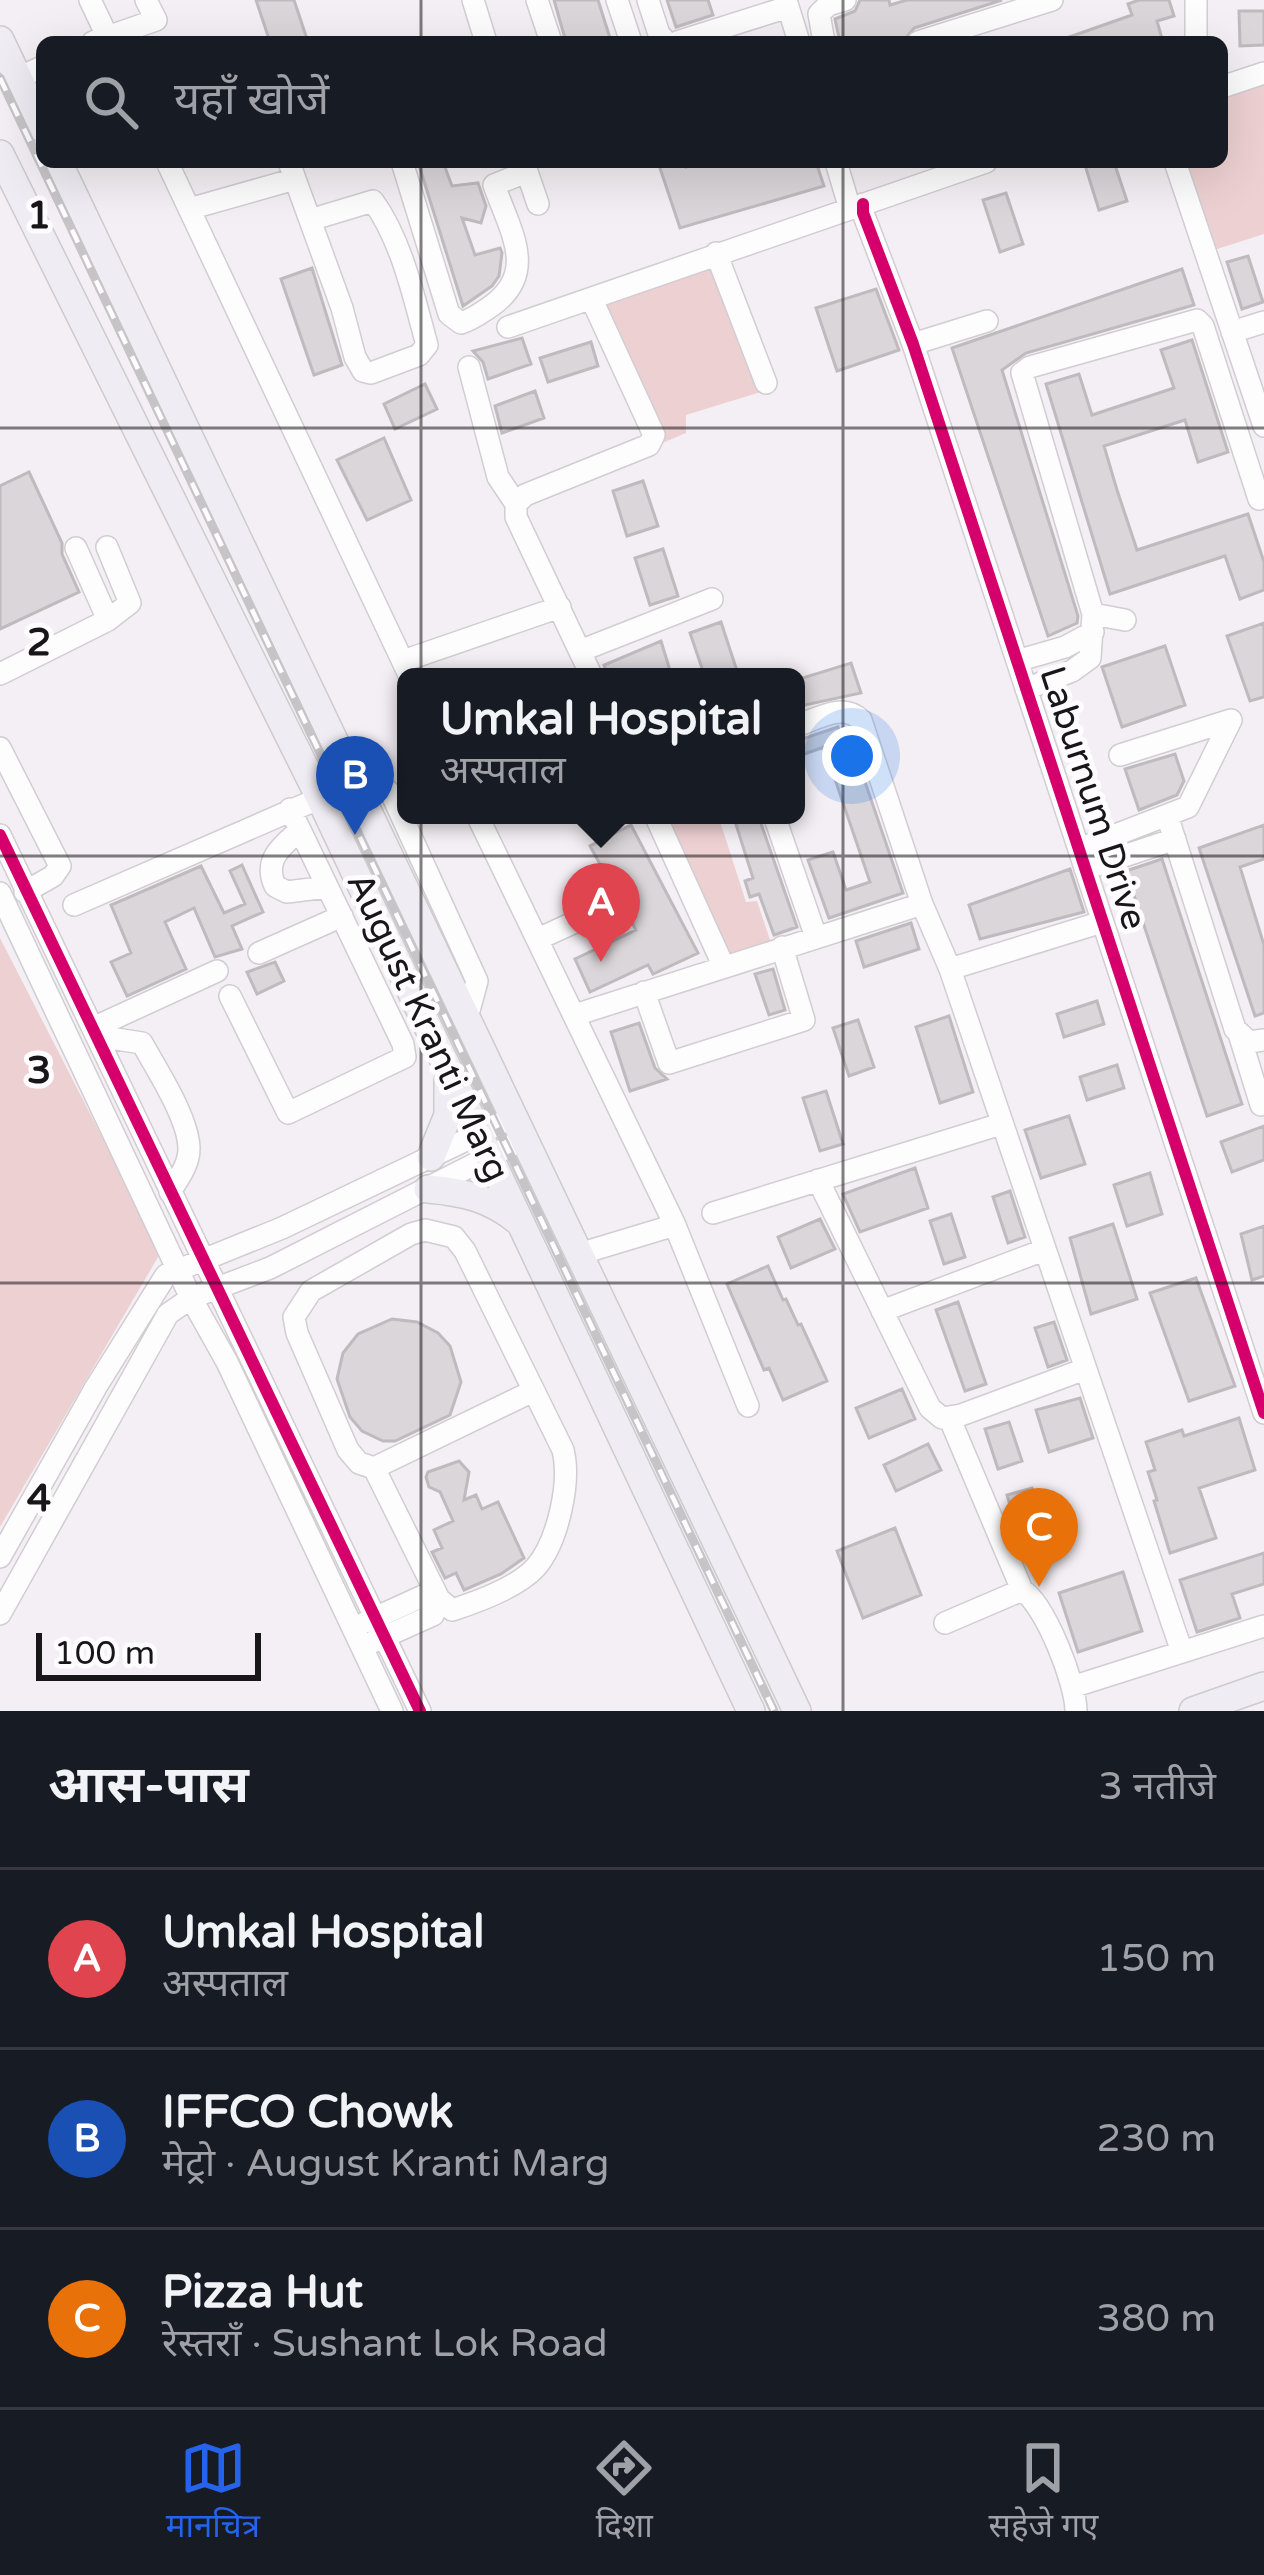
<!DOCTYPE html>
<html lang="hi">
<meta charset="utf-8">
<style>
:root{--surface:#171b24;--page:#242831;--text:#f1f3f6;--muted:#9ea1a6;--line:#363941;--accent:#2563eb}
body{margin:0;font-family:"Varela Round","Noto Sans Devanagari",sans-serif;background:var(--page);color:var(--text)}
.scale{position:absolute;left:36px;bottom:30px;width:225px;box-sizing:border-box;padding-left:12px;border:6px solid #19161a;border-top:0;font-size:33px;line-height:42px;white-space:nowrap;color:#19161a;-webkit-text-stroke:9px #fefcfe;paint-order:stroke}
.you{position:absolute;left:852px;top:756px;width:42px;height:42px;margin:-30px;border:9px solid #fff;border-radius:50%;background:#1a73e8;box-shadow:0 0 0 18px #1a73e833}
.badge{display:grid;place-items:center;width:78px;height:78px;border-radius:50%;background:var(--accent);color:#fff;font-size:39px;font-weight:700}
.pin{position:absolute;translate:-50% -99px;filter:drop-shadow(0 3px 6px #0008)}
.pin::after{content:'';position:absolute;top:63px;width:42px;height:36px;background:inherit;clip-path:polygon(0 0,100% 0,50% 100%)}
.popup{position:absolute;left:397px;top:668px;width:408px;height:156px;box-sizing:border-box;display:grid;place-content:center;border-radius:18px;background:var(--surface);filter:drop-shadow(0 3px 9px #0005);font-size:39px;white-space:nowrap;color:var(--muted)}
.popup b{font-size:45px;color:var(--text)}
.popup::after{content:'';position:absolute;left:50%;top:100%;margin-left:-24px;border:24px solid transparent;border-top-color:var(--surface)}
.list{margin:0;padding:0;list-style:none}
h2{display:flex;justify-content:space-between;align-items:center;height:156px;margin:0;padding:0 48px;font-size:51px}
h2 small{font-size:39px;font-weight:400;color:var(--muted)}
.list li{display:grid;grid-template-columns:78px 1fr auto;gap:36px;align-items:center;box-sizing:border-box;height:180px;padding:0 48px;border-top:3px solid var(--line)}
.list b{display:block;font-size:45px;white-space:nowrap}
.list p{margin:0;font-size:39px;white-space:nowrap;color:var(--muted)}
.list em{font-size:39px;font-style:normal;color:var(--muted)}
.icon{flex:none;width:66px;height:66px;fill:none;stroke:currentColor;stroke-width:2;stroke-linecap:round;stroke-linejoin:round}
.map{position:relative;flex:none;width:1264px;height:1711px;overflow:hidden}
.search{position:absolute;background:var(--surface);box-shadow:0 12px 48px #0002;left:36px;right:36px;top:36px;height:132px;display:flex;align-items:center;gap:30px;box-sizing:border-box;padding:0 42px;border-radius:18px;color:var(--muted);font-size:45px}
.sheet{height:696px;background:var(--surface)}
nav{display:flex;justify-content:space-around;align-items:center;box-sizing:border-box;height:168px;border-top:3px solid var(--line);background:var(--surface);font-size:33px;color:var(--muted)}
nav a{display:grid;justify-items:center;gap:6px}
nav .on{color:var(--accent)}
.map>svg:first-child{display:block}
.green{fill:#edd0d2}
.building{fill:#dad6d9;stroke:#bfbabe;stroke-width:3}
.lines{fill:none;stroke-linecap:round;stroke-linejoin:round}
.minor-casing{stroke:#d1cdd2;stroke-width:24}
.major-casing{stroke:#cdcbcd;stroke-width:30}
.minor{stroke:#fdfdfd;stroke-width:21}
.major{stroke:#efedf3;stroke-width:27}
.rail-casing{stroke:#c6c4c6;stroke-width:9}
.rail{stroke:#fefcfe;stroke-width:4.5;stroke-dasharray:14;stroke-linecap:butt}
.cycleway-casing{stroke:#fefcfe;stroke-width:20}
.cycleway{stroke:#d6006c;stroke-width:12}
.grid{fill:none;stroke:#19161a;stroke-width:3;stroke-opacity:0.55}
.labels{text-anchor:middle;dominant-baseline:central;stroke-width:10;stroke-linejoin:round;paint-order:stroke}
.street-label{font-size:36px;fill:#19161a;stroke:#fefcfe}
.grid-label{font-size:39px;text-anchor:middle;font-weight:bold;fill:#19161a;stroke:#fefcfe;stroke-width:10;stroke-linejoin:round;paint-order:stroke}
</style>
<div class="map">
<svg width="1264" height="1711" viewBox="0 0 1264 1711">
<rect width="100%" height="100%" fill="#f4eff4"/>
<path class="green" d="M1264,79V234L1211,251L1182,162H1222V93Z
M714,259L764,391L686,415V433L660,444L599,302Z
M662,815H718L746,902L757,901L771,943L727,957Z
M0,938L161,1252L0,1527Z"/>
<path class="building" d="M256,0H294L308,42H270Z
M554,0H598L610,38L566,42Z
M667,0H708L713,15L676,27Z
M860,0H889L890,5L907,0H1002L914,28L903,42H840L835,19L855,11Z
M1139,0H1169L1174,16L1157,21L1163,42H1055L1132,15L1128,4Z
M1239,11H1264V45L1240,46Z
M418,162H443L452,186L478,183L486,206L481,223L462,218L475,255L500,248L502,253L499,276L492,286L463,306Z
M669,162H685L686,167L702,162H816L824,186L680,228L659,165Z
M1084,162H1114L1127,201L1099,210Z
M1006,193L1023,244L1000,252L983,200Z
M1248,256L1263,302L1242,309L1227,262Z
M312,268L342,365L314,375L281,279Z
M1182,269L1194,305L1026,353L1002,370L1078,616L1077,623L1048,636L952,348Z
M876,289L899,350L837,371L816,308Z
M522,338L531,364L488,379L483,362L473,351Z
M1192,340L1228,452L1198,462L1185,420L1104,446L1117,490L1137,550L1248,514L1264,562V590L1240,599L1225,556L1110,594L1046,384L1079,374L1092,415L1174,388L1161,350Z
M591,342L598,366L548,382L540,358Z
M425,384L437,409L395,429L384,404Z
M535,391L544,418L502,433L495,406Z
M384,438L411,500L367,520L337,460Z
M29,472L62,543V554L79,592L0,629V486Z
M643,481L658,526L627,536L613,491Z
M663,549L678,596L650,605L635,558Z
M721,622L739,677H705L690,633Z
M1264,623V697L1250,701L1227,636Z
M661,641L672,677H608L604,665Z
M1165,646L1185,705L1122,727L1102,667Z
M851,663L861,693L796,707V680Z
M838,727L849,764L857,762L864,779L903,893L829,918L808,860L833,852L846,890L870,882L824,747L796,757V741Z
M1175,754L1184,781L1177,795L1139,810L1125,769Z
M733,815H758L797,927L774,935L759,894L750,897L745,881L753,878Z
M631,825L698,953L653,974L648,965L590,992L575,959L636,930L590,846Z
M1264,825V859L1240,867L1264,945V1013L1255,1016L1199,848Z
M1162,859L1242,1104L1207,1116L1126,871Z
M242,865L263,912L232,926L242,949L215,957L194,908L165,922L186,969L127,996L111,962L131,953L111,905L201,866L224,913L245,904L230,871Z
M1070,869L1084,912L980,939L969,905Z
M911,923L919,949L864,967L856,941Z
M275,962L284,981L257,994L247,972Z
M773,969L785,1010L769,1015L755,974Z
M1097,1001L1104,1024L1064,1037L1057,1014Z
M949,1016L973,1092L940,1103L916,1027Z
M858,1020L874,1067L849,1076L833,1028Z
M639,1023L655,1068L667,1079L630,1091L611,1032Z
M1117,1065L1124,1088L1087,1100L1080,1077Z
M826,1091L843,1144L820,1151L803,1098Z
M1069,1116L1085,1164L1041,1178L1025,1130Z
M1264,1126V1160L1232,1172L1221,1142Z
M915,1168L928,1208L860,1232L843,1194Z
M1150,1173L1162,1214L1127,1226L1114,1185Z
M1010,1191L1025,1237L1008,1243L993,1197Z
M951,1214L965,1257L944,1264L930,1221Z
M820,1219L835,1249L791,1268L778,1237Z
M1113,1224L1137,1299L1091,1314L1070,1238Z
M1264,1226V1276L1252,1280L1241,1234Z
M768,1266L783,1300L786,1299L798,1325L801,1324L827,1381L783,1400L769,1368L764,1370L727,1284Z
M1196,1278L1235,1386L1189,1401L1150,1293Z
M958,1302L986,1384L965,1391L936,1310Z
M392,1319L417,1322L438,1333L450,1346L461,1382L450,1415L395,1441H383L362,1431L350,1417L337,1379L343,1353L358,1334Z
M1054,1322L1067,1360L1048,1367L1035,1328Z
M902,1389L915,1419L869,1438L856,1408Z
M1080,1398L1093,1438L1049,1452L1036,1410Z
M1239,1418L1255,1470L1199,1488L1216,1538L1170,1553L1154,1501L1157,1500L1148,1472L1155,1470L1146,1442L1182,1430L1184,1436Z
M1009,1422L1022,1461L998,1469L985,1429Z
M928,1444L941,1470L896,1491L884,1465Z
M459,1461L469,1472L464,1500L476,1495L482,1509L498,1502L524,1558L501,1574L464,1590L456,1573L445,1578L432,1552L442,1548L434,1530L453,1521L440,1492L429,1487L426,1477L428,1472Z
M1032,1488L1045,1529L1019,1536L1007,1495Z
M895,1528L921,1595L863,1618L837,1551Z
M1264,1553V1584L1232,1594L1240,1618L1197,1632L1180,1580Z
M1123,1572L1142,1631L1078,1652L1059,1593Z"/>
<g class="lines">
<defs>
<path id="minor" d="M90,0L110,42
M473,0L486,42
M537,0L551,42
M617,0L631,42
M648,0L659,34L666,42
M786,0L799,42
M1196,0V42
M93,42L156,20L146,0
M677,42L788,7
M824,42L819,14L828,5L845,0
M918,42L1052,0
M18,78L42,67
M1222,87L1264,73
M167,162L410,677
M402,162L449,314L461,323C471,320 478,315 487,309C540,275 511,233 494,185L526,172
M836,162L850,209
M1175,162L1264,426
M524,163L538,204
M295,179L342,308L355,357L363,371L371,373L419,355L427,345C414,298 402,241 373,201L310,220
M863,204V213L913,344L1264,1413
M189,209L295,179L289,162
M716,253L766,383
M592,300L654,435L649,445L525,495L516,504V517L592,677
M508,327L986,162
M1232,332L1264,322
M913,344L987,321
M469,367L498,477L516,504
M107,547L130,603L108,620
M1093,614L1125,620
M580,651L712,599
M403,661L560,607
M1017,661L1065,647L1093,632
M0,674L108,620L76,548
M1026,689L1072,671L1090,658L1093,614L1022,373L1030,367L1197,320L1203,326L1259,499
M796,726C817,719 843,702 861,720L922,904L950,969L1182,1652
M0,748L60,866L53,876L25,892
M355,783L381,785L392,795L477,981L467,1018
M477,815L674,1223L748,1406
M655,815L723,965
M774,815L816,937
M1167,815L1235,1029L1249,1042L1264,1040
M300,830C282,846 263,859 275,886L287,892L327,887
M0,835L420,1711
M1079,849L1188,807L1231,720L1120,755
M1085,869L1175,839
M0,893L191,1298L227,1362L392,1711
M74,905L320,798
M538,939L586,917
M259,953L342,916
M950,969L1102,922
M644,992L669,1063L804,1020L782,947
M230,996L288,1113L405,1057L403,1044L290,809
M575,1015L922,904
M93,1028L217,971
M1240,1037L1261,1105
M100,1042L116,1039L142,1043C157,1070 189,1119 189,1149C189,1165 178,1179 170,1192
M818,1180L930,1408L942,1418L961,1415L1085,1369
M713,1213L1001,1124
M425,1230L454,1237L465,1251L563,1450C571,1482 558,1541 536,1567C518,1587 477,1602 452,1610L439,1599L374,1468L359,1463L348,1450L297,1333L294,1317L311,1291L411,1234Z
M579,1254L675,1225
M882,1311L1044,1250
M949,1417L1022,1590C1045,1604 1076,1683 1076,1711
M374,1468L533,1391
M0,1557L96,1387L166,1275L282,1228L514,1117
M0,1614L168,1314L191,1298L270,1268L524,1139
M366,1622L423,1596L435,1608L433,1615L373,1642
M945,1623L1022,1590
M1072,1687L1264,1626"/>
<path id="major" d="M0,40L42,128
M0,154L320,798L751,1711
M58,162L797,1711
M431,1157L448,1115V1081
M428,1189C463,1192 490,1198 518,1221
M1193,1711L1264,1686"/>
</defs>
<use href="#minor" class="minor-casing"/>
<use href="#major" class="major-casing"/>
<use href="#minor" class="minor"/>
<use href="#major" class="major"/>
<defs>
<path id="rail" d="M0,78L774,1711"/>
</defs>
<use href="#rail" class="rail-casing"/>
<use href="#rail" class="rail"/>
<defs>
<path id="cycleway" d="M863,204V213L913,344L1264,1413
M0,835L420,1711"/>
</defs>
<use href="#cycleway" class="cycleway-casing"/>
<use href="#cycleway" class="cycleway"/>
</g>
<path class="grid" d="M421,0V42M843,0V42M421,162V1711M843,162V1711M0,428H1264M0,856H1264M0,1283H1264"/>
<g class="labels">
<g class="street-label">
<text transform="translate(1093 798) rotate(72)">Laburnum Drive</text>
<text transform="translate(428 1027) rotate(65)">August Kranti Marg</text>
</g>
</g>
<g class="grid-label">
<text x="39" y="228">1</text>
<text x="39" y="655">2</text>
<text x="39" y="1083">3</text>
<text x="39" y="1511">4</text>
</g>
</svg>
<div class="scale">100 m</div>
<div class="you"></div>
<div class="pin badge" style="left:601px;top:962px;background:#e0444e">A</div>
<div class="popup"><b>Umkal Hospital</b>अस्पताल</div>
<div class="pin badge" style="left:355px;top:835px;background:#1a4fb4">B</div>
<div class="pin badge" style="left:1039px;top:1587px;background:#e8710a">C</div>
<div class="search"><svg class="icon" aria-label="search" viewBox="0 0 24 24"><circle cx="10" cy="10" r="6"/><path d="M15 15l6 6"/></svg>यहाँ खोजें</div>
</div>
<section class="sheet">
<h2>आस-पास<small>3 नतीजे</small></h2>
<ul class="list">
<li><span class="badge" style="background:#e0444e">A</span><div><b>Umkal Hospital</b><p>अस्पताल</p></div><em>150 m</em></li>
<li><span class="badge" style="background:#1a4fb4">B</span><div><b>IFFCO Chowk</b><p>मेट्रो · August Kranti Marg</p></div><em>230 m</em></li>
<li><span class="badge" style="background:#e8710a">C</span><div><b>Pizza Hut</b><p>रेस्तराँ · Sushant Lok Road</p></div><em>380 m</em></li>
</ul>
</section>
<nav>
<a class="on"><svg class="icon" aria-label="map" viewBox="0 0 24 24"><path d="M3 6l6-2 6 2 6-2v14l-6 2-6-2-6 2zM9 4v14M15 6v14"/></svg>मानचित्र</a>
<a><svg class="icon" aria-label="directions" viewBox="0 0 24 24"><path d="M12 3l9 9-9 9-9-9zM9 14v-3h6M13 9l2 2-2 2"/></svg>दिशा</a>
<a><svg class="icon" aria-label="saved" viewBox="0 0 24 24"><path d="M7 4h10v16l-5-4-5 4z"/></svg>सहेजे गए</a>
</nav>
